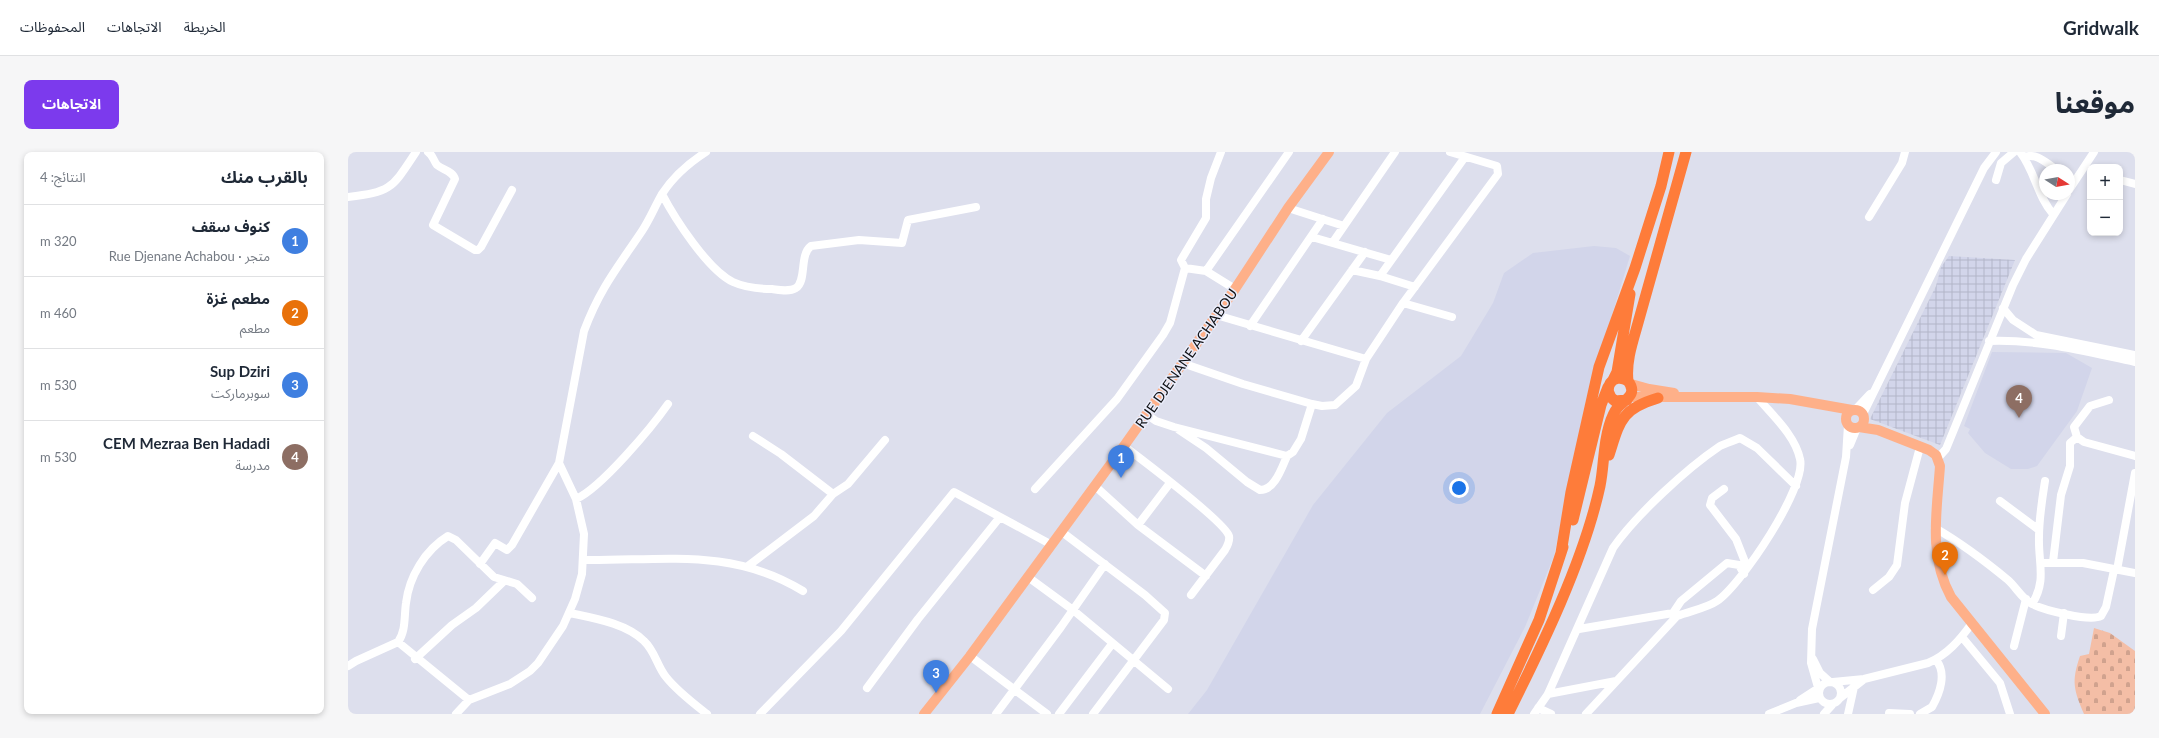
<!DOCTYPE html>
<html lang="ar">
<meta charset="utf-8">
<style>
:root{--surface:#fff;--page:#f6f6f7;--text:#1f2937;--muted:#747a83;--line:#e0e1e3;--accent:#7c3aed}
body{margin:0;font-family:Lato,"Noto Sans Arabic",sans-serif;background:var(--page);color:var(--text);direction:rtl}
.controls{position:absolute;right:12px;top:12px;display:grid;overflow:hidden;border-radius:8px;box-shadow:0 2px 6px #0003}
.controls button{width:36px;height:36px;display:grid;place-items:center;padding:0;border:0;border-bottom:1px solid var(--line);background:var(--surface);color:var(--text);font:20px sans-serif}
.compass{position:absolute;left:1691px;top:12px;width:36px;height:36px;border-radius:50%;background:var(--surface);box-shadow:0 2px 6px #0003;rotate:101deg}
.you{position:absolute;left:1111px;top:336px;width:14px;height:14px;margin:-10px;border:3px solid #fff;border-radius:50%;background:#1a73e8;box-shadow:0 0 0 6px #1a73e833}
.badge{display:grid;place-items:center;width:26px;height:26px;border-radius:50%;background:var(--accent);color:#fff;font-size:13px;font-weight:700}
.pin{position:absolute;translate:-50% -33px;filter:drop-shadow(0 1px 2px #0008)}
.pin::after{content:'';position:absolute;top:21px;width:14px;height:12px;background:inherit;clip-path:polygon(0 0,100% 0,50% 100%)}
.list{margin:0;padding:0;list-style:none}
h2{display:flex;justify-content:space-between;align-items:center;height:52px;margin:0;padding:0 16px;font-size:17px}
h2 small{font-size:13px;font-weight:400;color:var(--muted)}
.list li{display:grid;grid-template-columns:26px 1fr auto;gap:12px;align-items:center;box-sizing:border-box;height:72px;padding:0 16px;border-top:1px solid var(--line)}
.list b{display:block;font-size:15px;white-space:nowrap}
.list p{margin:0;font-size:13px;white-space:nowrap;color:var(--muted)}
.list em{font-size:13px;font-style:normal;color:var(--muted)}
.map{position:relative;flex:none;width:1787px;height:562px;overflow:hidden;direction:ltr;border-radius:8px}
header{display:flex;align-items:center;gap:24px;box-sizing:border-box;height:56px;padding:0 20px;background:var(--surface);border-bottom:1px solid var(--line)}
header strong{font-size:19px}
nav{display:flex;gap:22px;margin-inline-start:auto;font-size:14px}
.intro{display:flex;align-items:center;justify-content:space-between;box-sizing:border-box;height:96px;padding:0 24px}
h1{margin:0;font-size:28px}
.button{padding:10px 18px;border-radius:8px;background:var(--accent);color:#fff;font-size:14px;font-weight:700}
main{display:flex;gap:24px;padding:0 24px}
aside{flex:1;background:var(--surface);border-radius:8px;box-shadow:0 2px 6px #0003}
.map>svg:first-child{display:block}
.built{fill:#d2d5ea}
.industrial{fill:url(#industrial-grid)}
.cemetery{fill:url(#cemetery-stones)}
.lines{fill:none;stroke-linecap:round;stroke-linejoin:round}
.minor{stroke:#fff;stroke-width:8}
.major{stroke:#feb089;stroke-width:10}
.highway{stroke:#fe7c3a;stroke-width:11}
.labels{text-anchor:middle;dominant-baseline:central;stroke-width:3;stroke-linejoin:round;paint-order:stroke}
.street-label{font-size:14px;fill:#101115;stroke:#eaedfb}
</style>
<header>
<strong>Gridwalk</strong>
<nav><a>الخريطة</a><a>الاتجاهات</a><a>المحفوظات</a></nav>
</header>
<div class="intro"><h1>موقعنا</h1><a class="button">الاتجاهات</a></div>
<main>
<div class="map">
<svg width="1787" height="562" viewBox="0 0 1787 562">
<defs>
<pattern id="industrial-grid" width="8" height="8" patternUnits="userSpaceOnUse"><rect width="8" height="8" fill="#d2d5ea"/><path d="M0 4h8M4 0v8" fill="none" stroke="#b3b6c8"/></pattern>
<pattern id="cemetery-stones" width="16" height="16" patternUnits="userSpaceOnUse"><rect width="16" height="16" fill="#f4bea6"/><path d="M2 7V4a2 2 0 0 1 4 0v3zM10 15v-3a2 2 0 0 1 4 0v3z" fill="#d0a28e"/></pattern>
</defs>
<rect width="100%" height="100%" fill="#dddfed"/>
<path class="built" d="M1246,94L1268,96L1282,104L1238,248L1206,404L1177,475L1132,562H840L859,538L965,353L1039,261L1113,204L1145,151L1156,121L1185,101Z
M1644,200L1718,201L1744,216L1729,259L1689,314L1680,317H1663L1637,301L1620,281L1622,277L1616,274Z"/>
<path class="industrial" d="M1601,104L1667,108L1592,293L1522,267L1588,134L1593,115Z"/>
<path class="cemetery" d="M1746,476L1762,481L1787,499V562H1736C1726,538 1723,530 1732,504L1741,502Z"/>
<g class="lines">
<path class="minor" d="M80,0C85,3 85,8 89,13C95,18 105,19 107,27L85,73L127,98H130L133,95L164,38
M1672,0C1687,19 1689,44 1705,62
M1676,5C1688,1 1696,9 1706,16
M1648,28L1653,11L1666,0
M1772,28L1787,32
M1721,38L1746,0
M314,42C327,67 360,118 385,130C396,135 412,137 424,137C432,138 441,140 448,136C459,129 451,103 463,94L511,88L554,91L560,68L628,55
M0,45C44,40 44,36 68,0
M940,56L996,74
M1521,65L1554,11L1557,0
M964,85L1043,108
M985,90L1047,0
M837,116L858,119L887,137
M1004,118L1032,124L1067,135
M858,119L941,0
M1032,124L1117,5
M1055,151L1104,165
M1655,156L1665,168L1688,183L1787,203
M868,163L1018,207
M902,174L975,67
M953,189L1017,100
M1641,189C1691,187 1739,200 1787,210
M1761,248L1742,254L1726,275L1729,285L1736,290L1787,304
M964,252L974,254L987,253L1008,234L1018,207L1055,151L1150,22L1149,14L1102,0
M1507,258L1522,242
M798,262L808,269L826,275L939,304L945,300L953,287L964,252L895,232L834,211
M1515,262L1636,16L1648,0
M831,278L858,296L899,330L912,338C927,338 934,315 939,304
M405,284L433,302L485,342
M1502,293L1509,276
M776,294C793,307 877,370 881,384C882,389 880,393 877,398L843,443
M1590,306L1598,297L1665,133L1678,107L1719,42
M747,334L790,373L858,424
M687,337L769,247L815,183L822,171L837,116L833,108L858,66V47L863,26L873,0
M1376,337L1364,346L1362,353L1388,387L1399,415
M228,347C253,336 304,275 320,252
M1652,349L1691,378
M790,373L822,331
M1587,376C1613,391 1637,409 1660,428C1668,435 1674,447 1684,452C1696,458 1742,470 1753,464L1758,455L1766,418
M714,380L797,443L817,461L816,468L745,562
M235,408C315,409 383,395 455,439
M1705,410L1713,343L1722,314V291L1729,285
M1694,411H1735L1787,421
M132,412L147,391L159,398L164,393L211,311
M400,414L466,364L485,342L500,332L537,288
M1769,418L1787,321
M680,425L725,458L820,537
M1525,438L1541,425L1549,413L1557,351L1572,295
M1684,452C1699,429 1690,410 1691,385C1691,366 1694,348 1697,329
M222,461C245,466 278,471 296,489C307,499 309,514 318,525C329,539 345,551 359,562
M1325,461L1333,449L1379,411L1391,413L1396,422
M1231,477L1325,461L1329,464C1342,459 1359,456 1369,449C1393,433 1459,335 1452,307C1447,283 1424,263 1409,245
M1713,484L1716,461
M1614,485L1652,531L1662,562
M50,490L121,548
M1666,494L1678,447
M622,504L699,562
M67,507L104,473L128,456L156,429
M1465,507L1472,521L1482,530
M0,514L8,509L50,490C58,479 56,465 58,451C61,425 77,398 100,384L108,388L146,425L169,432L184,446
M1471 541a11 11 0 1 1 22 0a11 11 0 1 1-22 0Z
M1485,530L1516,527L1580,511C1599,503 1612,488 1624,471
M519,536L570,467L652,365
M1471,539L1463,511L1464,477L1498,305L1500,273
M1200,542L1268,529
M1492,546L1515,528
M1452,548L1472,535
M1190,556L1203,562
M1541,561L1562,562
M108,562L121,548L162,532L182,519L190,511L215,474L227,447L234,422L236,382L228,347L211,311L236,179C252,136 270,115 294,79C302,67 307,54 314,42C325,25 341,11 358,0
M412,562L493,479L606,340L704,393
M648,562L713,475L757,412
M711,562L764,492
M1186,562L1200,542L1265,396C1288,363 1338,317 1372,294C1378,291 1385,289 1392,286L1409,296L1448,334
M1238,562L1329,464
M1421,562L1448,551L1471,546
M1476,562L1484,553
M1500,562L1506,535
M1572,562L1584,555C1592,541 1599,521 1588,508"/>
<path class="major" d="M1283,232L1301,237L1326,241
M1282,245H1409L1442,247L1504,258
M1498 267a9 9 0 1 1 18 0a9 9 0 1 1-18 0Z
M1511,275L1530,278L1581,298L1588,303L1592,314C1589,359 1580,403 1603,445L1697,562
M576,562L622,504L776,294L887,137L940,56L981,0"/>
<path class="highway" d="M1265,228L1269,220L1282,142
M1280,229C1278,212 1283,195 1288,178L1338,0
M1261,303C1272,269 1273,257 1310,246
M1225,368L1253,253L1260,235
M1213,401L1223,340L1251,215L1287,116L1313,34L1321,0
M1149,562L1191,468L1215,395
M1160,562C1194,494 1236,408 1252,334C1256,315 1255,294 1261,274C1263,267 1265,261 1270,255C1278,247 1290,242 1280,229C1265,219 1252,238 1267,249L1279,248"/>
</g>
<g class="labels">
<g class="street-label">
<text transform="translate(838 206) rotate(-55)">RUE DJENANE ACHABOU</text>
</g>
</g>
</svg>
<div class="controls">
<button>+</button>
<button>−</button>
</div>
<svg class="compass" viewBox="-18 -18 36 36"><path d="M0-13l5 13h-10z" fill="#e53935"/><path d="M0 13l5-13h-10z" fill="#747a83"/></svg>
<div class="you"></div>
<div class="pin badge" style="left:773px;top:326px;background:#3f7fe0">1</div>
<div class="pin badge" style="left:1597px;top:423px;background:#e8710a">2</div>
<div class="pin badge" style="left:588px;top:541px;background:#3f7fe0">3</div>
<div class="pin badge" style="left:1671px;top:266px;background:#8d6e63">4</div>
</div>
<aside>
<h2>بالقرب منك<small>النتائج: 4</small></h2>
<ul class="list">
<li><span class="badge" style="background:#3f7fe0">1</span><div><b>كنوف سقف</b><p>متجر · Rue Djenane Achabou</p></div><em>320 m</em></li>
<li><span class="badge" style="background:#e8710a">2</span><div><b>مطعم غزة</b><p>مطعم</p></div><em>460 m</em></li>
<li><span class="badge" style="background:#3f7fe0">3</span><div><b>Sup Dziri</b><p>سوبرماركت</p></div><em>530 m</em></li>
<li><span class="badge" style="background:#8d6e63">4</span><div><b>CEM Mezraa Ben Hadadi</b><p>مدرسة</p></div><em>530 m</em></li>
</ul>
</aside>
</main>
